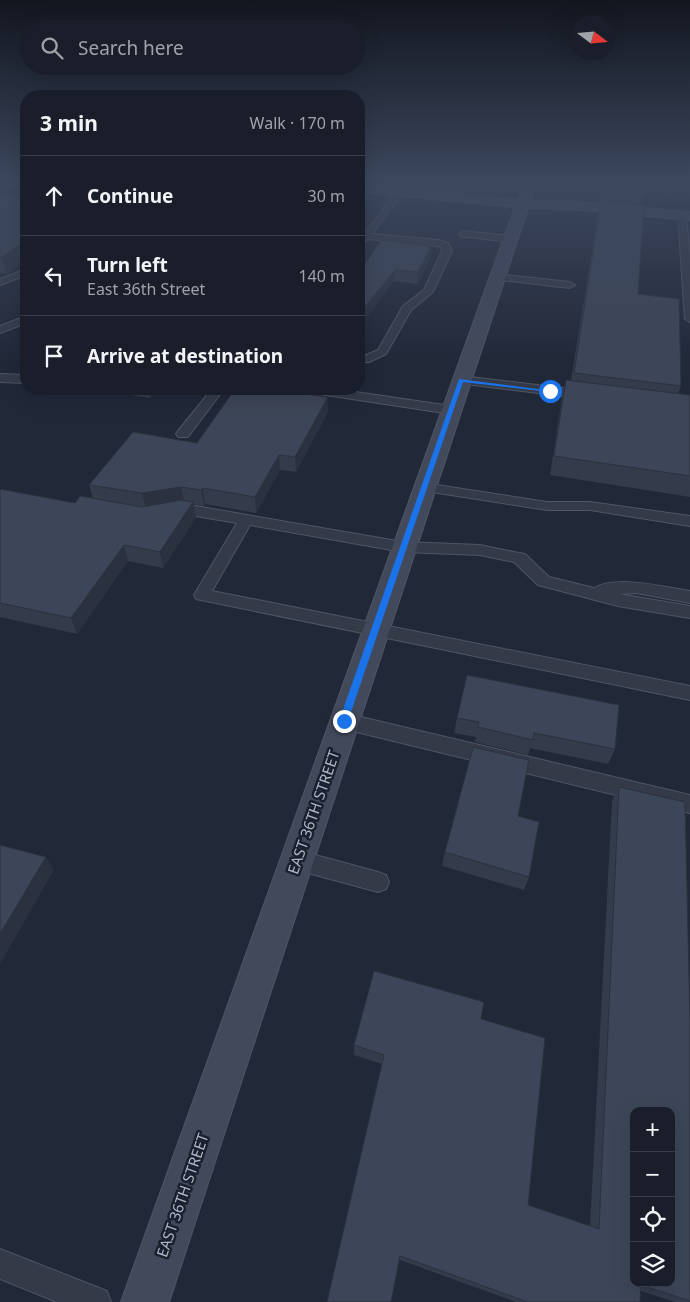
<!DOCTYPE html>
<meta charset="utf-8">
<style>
:root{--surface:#191e2a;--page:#222732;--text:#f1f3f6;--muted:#9fa2a8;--line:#373c47}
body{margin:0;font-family:"Noto Sans",sans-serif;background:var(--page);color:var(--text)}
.controls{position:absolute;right:15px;bottom:15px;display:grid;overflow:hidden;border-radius:10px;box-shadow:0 5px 20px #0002}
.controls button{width:45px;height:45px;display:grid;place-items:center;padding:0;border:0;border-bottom:1px solid var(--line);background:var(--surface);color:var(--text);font:25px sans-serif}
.compass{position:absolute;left:570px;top:15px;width:45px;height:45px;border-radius:50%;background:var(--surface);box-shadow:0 5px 20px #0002;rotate:106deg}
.stop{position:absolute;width:15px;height:15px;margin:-11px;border:4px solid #1a73e8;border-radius:50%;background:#fff}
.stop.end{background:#1a73e8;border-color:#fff;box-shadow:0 1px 5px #0008}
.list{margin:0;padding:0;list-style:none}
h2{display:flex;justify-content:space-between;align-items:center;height:65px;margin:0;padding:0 20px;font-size:21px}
h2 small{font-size:16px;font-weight:400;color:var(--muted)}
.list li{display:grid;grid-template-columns:32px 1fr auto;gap:15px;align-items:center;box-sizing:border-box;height:80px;padding:0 20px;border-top:1px solid var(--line)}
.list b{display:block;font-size:19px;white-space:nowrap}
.list p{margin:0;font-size:16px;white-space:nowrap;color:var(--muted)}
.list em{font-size:16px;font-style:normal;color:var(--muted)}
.icon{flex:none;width:28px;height:28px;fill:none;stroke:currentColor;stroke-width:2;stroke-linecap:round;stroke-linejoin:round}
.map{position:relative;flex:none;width:690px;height:1302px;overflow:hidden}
.search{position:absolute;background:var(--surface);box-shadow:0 5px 20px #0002;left:20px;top:20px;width:345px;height:55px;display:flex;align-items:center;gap:12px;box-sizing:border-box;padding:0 18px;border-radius:28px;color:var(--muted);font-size:19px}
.panel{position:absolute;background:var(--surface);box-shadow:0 5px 20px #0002;left:20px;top:90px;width:345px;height:305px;border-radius:20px}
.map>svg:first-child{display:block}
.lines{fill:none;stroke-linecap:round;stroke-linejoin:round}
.lane-casing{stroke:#4f5563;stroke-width:2}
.secondary-casing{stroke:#4f5563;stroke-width:2}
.path{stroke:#405156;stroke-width:2;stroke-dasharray:2 2;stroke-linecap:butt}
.lane{fill:#343a48;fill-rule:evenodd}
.secondary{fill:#42495b;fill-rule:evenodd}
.wall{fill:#343c4c}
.shaded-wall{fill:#2b313e}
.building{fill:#3d4658;stroke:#2b313e;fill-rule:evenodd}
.route{fill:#1a73e8}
.labels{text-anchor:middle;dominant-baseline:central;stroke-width:5;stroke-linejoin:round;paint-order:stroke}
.street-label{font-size:15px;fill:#afb5c5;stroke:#1a202d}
</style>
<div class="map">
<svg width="690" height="1302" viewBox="0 0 690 1302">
<rect width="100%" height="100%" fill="#212838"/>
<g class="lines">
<defs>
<path id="lane" d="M443,181H451L442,197H436L435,195Z
M397,190L404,192L372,234L439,240L448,243L452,251L433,292L411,310L386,354L369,362H359V356H364L378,350L403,306L424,290L442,251L441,247L438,246L368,239L363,244H359V238L373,223Z
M682,212L686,215L690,257V322L685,319L678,215Z
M463,231L510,236L515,239L510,242L460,236L459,234Z
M26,269V275L0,285V279Z
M497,274L570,282L575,285L570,288L494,279L492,277Z
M26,316V323L0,333V326Z
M0,374L26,375V383L0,382Z
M461,376L587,391L593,395L587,399L457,383L455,380L457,377Z
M212,389H224L188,437H178L176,434L178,431Z
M306,389H335L451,406L457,410L451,414L312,393Z
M424,483L547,502H590L690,516V526L590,510H547L419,490L417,487L419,484Z
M184,504L403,542L480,545L519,553L525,554L549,577L594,588C617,575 664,587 690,591V603L636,593L619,594L690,606V618L618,606L538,585L514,562L480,555L403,552L250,525L212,591L690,686V700L196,599L194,595L237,523L184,514L173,516L168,514L166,511L168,508Z
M344,713L690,795V813L344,729L337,726L335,721L337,716Z
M297,850L378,872L386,875L389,882L386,889L378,892L297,870L289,867L286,860L289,853Z
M0,1249L107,1291L111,1302H57L0,1279Z"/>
<path id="secondary" d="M525,181H537L531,200L581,202L690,212V220L581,210L528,208L169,1302H121L515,207L359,192V184L518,200Z"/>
</defs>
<use href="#lane" class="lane-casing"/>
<use href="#secondary" class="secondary-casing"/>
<path class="path" d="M0,190L19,181"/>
<use href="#lane" class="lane"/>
<use href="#secondary" class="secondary"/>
</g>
<path class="wall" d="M604,181H673L670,193L644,190V196L641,205L638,294L681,386L678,394L690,395V497L550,475L562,398L566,380H571L598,213L601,202H600Z
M0,194L26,197V260L7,274L0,273Z
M431,246V257L417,284L394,281L364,320L359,319V273Z
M93,389H158L150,398Z
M328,397V412L296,472L280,470L256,513L205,504L204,506L193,504L196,518L163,568L128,561L77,634L0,617V489L75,503L93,499L89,485L197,443Z
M457,718L615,749L608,764L530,748L528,755L475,742L476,737L454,733Z
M619,787L690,1019V1302H675L641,1291L640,1302H516L400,1260L382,1064L354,1055V1045L481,1019L528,1205L590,1226L612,801Z
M518,816L529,877L524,890L442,866L445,852Z"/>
<path class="shaded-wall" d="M26,240V260L7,274L2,257Z
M431,246V257L417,284L418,272Z
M395,270L394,281L364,320V308Z
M148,389H158L150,398Z
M328,397V412L296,472L295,457Z
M279,455L280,470L256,513L255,497Z
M181,487L184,502L146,509L142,493Z
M203,488L205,504L204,506L201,490Z
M193,502L196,518L163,568L160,552Z
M124,545L128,561L77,634L71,618Z
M46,857L54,870L0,964V934Z"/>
<path class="building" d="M604,181H644V196L602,192Z
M646,181H673V184Z
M0,194L26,197V240L2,257H0Z
M601,201L644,205L638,294L679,299L681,386L574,373Z
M381,240L431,246L418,272L395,270L364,308L359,307V273Z
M566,380L690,395V476L554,456Z
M235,389H267L328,397L295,457L279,455L255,497L203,488L201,490L181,487L142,493L89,485L133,432L197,443Z
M0,489L75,503L80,496L142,507L181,500L193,502L160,552L124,545L71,618L0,603Z
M467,675L619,705L615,749L534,733L533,740L478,727L479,722L457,718Z
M473,747L529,760L518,816L539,822L529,877L445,852Z
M619,787L685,802L690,1019V1301L641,1285L640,1302H528L400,1256L391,1302H327L384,1055L354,1045L374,971L484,1002L481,1019L545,1038L528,1205L599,1229ZM634,1111H671V1283H634Z
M0,845L46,857L0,934Z"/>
<linearGradient id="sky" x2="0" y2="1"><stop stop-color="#12161f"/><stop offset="0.5" stop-color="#3d485e"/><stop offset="1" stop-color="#3d485e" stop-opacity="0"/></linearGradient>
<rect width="690" height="363" fill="url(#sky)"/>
<path class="route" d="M459,379L553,391L550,392L463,382L348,721L344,725L341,723L339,721Z"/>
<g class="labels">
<g class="street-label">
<text transform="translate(313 812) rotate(-71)">EAST 36TH STREET</text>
<text transform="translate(182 1195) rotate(-71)">EAST 36TH STREET</text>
</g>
</g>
</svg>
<div class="controls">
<button>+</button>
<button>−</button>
<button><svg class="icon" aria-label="locate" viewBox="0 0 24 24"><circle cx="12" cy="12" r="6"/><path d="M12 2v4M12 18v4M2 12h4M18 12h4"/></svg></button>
<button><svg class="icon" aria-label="layers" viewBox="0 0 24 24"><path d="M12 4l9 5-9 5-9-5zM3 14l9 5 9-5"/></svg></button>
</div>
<svg class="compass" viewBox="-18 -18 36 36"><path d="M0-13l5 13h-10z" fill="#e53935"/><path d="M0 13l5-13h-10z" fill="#9fa2a8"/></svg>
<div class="stop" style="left:550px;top:391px"></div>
<div class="stop end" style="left:344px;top:721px"></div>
<div class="search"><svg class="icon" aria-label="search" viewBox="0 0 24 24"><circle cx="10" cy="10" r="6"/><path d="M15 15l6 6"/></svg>Search here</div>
<section class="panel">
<h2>3 min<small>Walk · 170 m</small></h2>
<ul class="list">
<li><svg class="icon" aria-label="ahead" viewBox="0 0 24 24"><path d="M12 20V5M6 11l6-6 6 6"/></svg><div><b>Continue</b></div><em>30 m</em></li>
<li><svg class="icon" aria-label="left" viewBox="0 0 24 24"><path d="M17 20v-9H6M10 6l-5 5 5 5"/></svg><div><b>Turn left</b><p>East 36th Street</p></div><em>140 m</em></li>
<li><svg class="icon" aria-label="arrive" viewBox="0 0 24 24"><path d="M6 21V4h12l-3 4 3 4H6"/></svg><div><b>Arrive at destination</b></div></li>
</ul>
</section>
</div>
